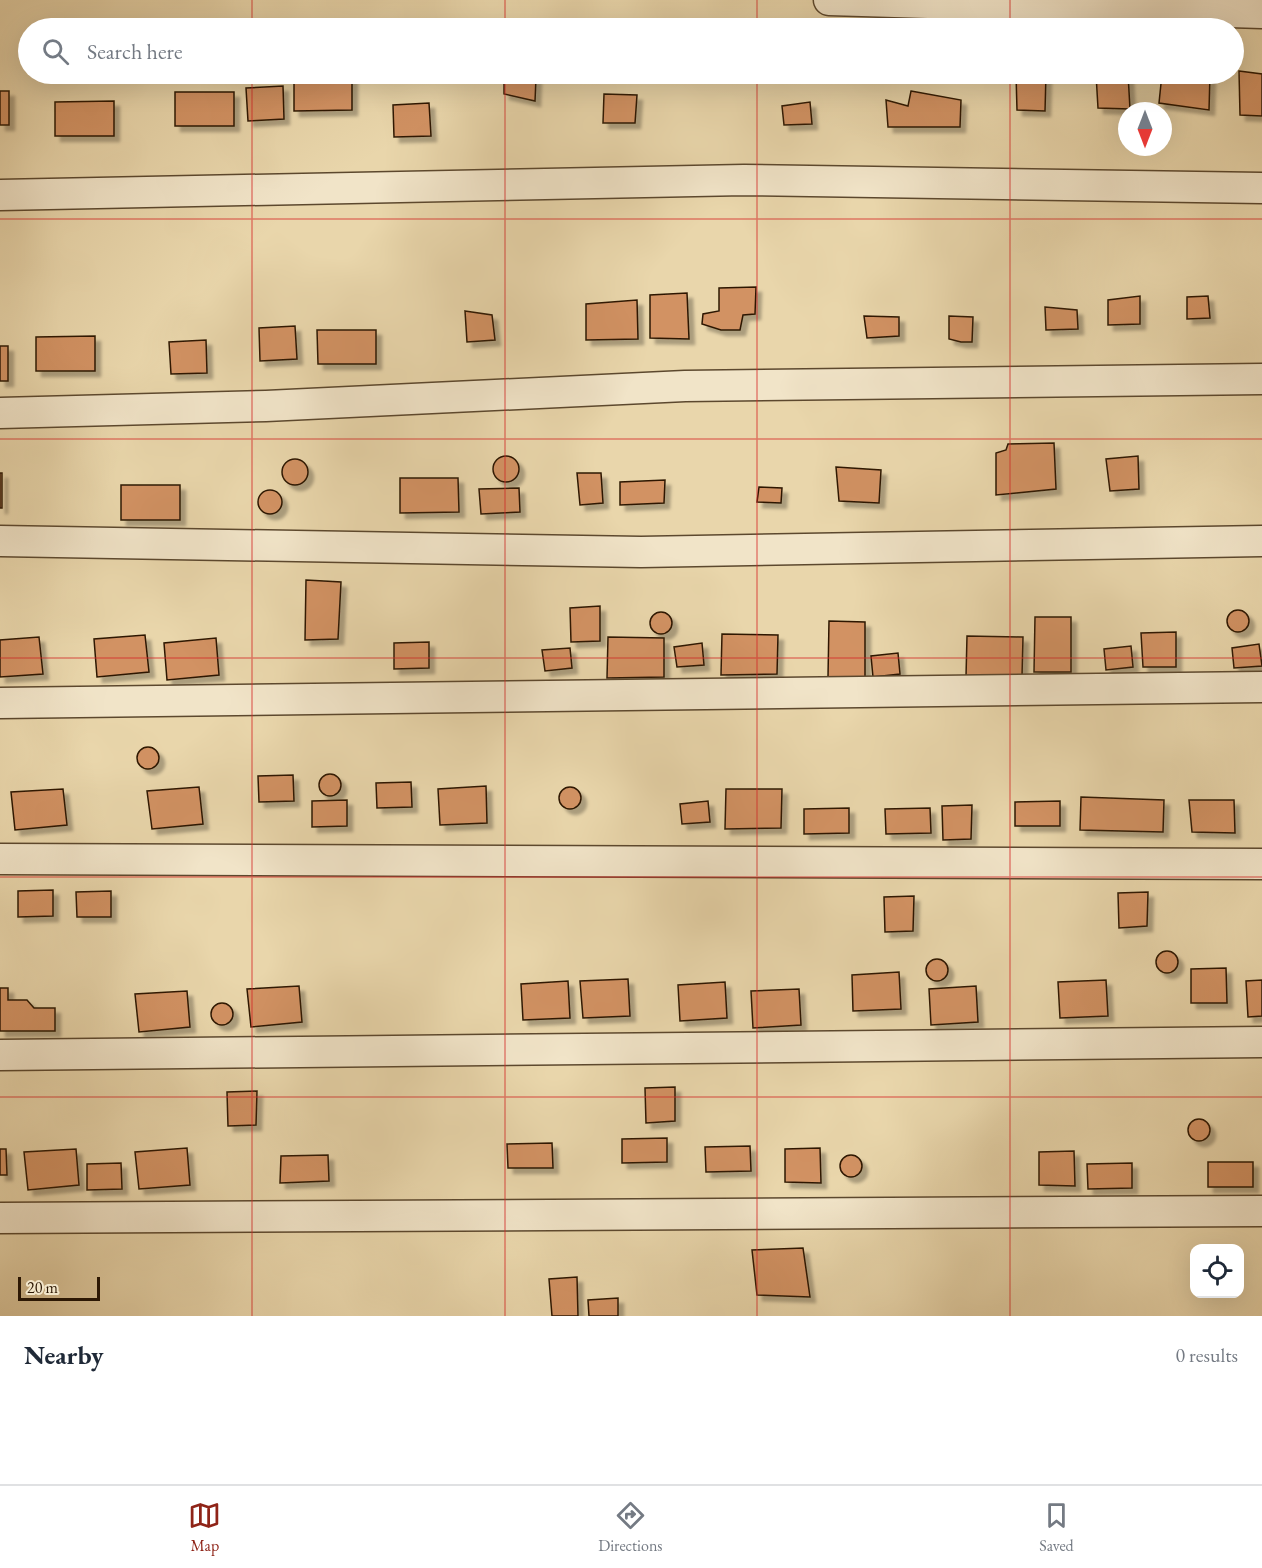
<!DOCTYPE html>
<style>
:root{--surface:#fff;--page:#f6f6f7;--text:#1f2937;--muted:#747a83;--line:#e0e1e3;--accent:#8f2418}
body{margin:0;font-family:"EB Garamond",serif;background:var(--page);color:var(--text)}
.controls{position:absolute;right:18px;bottom:18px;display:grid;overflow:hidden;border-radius:12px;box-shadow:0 6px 24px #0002}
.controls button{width:54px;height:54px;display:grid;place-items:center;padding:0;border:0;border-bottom:2px solid var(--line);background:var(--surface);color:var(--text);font:30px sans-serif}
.compass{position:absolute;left:1118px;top:102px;width:54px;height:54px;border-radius:50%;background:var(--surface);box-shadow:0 6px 24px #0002;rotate:180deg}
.scale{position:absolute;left:18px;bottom:15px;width:82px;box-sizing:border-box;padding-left:6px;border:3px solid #2d1804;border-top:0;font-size:16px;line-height:21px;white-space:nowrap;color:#2d1804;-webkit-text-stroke:4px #f1e4c8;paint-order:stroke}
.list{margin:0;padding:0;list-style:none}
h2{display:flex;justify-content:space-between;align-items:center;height:78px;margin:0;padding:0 24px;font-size:26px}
h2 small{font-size:20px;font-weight:400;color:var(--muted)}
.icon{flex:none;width:33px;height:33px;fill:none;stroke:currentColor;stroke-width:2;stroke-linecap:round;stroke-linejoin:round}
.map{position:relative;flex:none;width:1262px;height:1316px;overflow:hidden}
.search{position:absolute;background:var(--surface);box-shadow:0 6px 24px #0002;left:18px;right:18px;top:18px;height:66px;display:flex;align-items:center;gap:15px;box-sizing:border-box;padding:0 21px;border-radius:33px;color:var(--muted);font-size:22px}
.sheet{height:168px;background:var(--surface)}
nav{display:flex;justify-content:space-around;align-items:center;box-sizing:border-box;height:84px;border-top:2px solid var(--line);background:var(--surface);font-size:16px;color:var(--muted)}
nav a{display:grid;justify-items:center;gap:3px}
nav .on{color:var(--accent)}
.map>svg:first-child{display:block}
.building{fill:#d29264;stroke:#2d1804;stroke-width:1.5;filter:url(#shadow)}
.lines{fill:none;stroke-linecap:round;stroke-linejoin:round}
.minor-casing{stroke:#5c482e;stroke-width:33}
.minor{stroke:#f1e4c8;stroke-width:30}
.grid{fill:none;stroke:#d62828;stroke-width:1.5;stroke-opacity:0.55}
</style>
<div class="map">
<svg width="1262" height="1316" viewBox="0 0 1262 1316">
<defs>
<filter id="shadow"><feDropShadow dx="5.5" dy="5.5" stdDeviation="1.5" flood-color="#0004"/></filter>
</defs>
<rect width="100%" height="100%" fill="#e9d6ab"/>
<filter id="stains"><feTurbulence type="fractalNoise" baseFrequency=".00333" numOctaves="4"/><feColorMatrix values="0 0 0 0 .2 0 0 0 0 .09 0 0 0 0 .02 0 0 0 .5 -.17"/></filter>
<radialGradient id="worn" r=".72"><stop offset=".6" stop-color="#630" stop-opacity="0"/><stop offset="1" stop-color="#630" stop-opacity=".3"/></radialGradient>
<path class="building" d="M1239,71L1262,74V116L1240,115Z
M1016,74H1046L1045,111L1017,110Z
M1096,74H1128L1130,109L1098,108Z
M1162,74H1210L1209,110L1159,103Z
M504,75L536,78L535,101L504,94Z
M294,76H352V110L294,111Z
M283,86L284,119L248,121L246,88Z
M0,91H9V125H0Z
M911,91L961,100L960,127H888L886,100L908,106Z
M175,92H234V126H175Z
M604,94L637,95L635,123H603Z
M114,101V136H55V102Z
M810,102L812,124L784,125L782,106Z
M429,103L431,136L394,137L393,105Z
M756,287L755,314L743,315L740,330H721L702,324L703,314L719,311V288Z
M687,293L689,339L650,338V295Z
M1140,296V324L1108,325V300Z
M1208,296L1210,318L1187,319V297Z
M637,300L638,339L586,340V304Z
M1045,307L1077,310L1078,329L1046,330Z
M465,311L492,315L495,340L467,342Z
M864,316L899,317V336L867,338Z
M949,316L973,317L972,342H961L949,339Z
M295,326L297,359L260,361L259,328Z
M317,330H376V364H318Z
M95,336V371H36V337Z
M206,340L207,373L171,374L169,342Z
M0,346H8V381H0Z
M1054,443L1056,489L996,495V453L1006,450L1008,444Z
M1138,456L1139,489L1110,491L1106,459Z
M493 469a13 13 0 1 1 26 0a13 13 0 1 1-26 0Z
M282 472a13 13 0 1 1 26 0a13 13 0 1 1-26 0Z
M836,467L881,470L879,503L839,501Z
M0,473H2V508H0Z
M577,473H601L603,503L580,505Z
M400,478H458L459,512L400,513Z
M665,480L664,503L620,505V482Z
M121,485H180V520H121Z
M759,487L782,488L781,503L757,502Z
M519,488L520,512L481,514L479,489Z
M258 502a12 12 0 1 1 24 0a12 12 0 1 1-24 0Z
M306,580L341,582L338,639L305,640Z
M600,606V641L571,642L570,608Z
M1227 621a11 11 0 1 1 22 0a11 11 0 1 1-22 0Z
M650 623a11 11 0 1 1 22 0a11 11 0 1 1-22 0Z
M1035,617H1071V672H1034Z
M829,621L865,622V677H828Z
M1176,632V667H1143L1141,633Z
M722,634L778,635L777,674L721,675Z
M145,635L149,672L97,677L94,639Z
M967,636L1023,637L1022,676L966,677Z
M39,637L43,674L0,677V640Z
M608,637L664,638V677L607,678Z
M216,638L219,675L167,680L164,643Z
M429,642V668L394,669V643Z
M702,643L704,665L677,667L674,647Z
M1259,644L1262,666L1234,668L1232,648Z
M1131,646L1133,667L1106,670L1104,649Z
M570,648L572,668L545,671L542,650Z
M898,653L900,674L873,677L871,656Z
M137 758a11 11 0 1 1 22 0a11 11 0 1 1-22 0Z
M319 785a11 11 0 1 1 22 0a11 11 0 1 1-22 0Z
M293,775L294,801L259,802L258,776Z
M411,782L412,807L377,808L376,783Z
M486,786L487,823L440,825L438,789Z
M559 798a11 11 0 1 1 22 0a11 11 0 1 1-22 0Z
M199,787L203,824L152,829L147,791Z
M63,789L67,825L15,830L11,792Z
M726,789H782L781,828L725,829Z
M1081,797L1164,800L1163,832L1080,830Z
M347,800V826L312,827V801Z
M1189,800H1234L1235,833L1192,832Z
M708,801L710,822L682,824L680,804Z
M1060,801V826H1015V802Z
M972,805L971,839L943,840L942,806Z
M849,808V833L804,834V809Z
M930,808L931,833L886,834L885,809Z
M53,890V916L18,917V891Z
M111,891V917H77L76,892Z
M1148,892L1147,926L1119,928L1118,893Z
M914,896L913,931L885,932L884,897Z
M1156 962a11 11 0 1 1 22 0a11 11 0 1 1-22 0Z
M926 970a11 11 0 1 1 22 0a11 11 0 1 1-22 0Z
M1226,968L1227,1003H1191V969Z
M899,972L901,1009L853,1011L852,975Z
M628,979L630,1016L583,1018L580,981Z
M1106,980L1108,1016L1060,1018L1058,982Z
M1262,980V1016L1248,1017L1246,981Z
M568,981L570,1018L523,1020L521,984Z
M725,982L727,1018L680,1021L678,985Z
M299,986L302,1022L251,1027L247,989Z
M976,986L978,1022L931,1025L929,989Z
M0,988H8V1000H27L34,1008H55V1031H0Z
M799,989L801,1025L753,1028L751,991Z
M187,991L190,1027L139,1032L135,994Z
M211 1014a11 11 0 1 1 22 0a11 11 0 1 1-22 0Z
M675,1087V1121L646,1123L645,1088Z
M257,1091L256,1125L228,1126L227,1092Z
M1188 1130a11 11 0 1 1 22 0a11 11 0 1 1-22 0Z
M667,1138V1162L622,1163V1139Z
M552,1143L553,1168H508L507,1144Z
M750,1146L751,1171L706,1172L705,1147Z
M187,1148L190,1185L139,1189L135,1152Z
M820,1148L821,1183L785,1182V1149Z
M0,1149H6L7,1175H0Z
M76,1149L79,1185L28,1190L24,1152Z
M1074,1151L1075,1186L1039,1185V1152Z
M840 1166a11 11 0 1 1 22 0a11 11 0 1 1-22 0Z
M328,1155L329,1181L280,1183L281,1156Z
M1208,1162H1253V1187H1208Z
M121,1163L122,1189L87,1190V1164Z
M1132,1163V1188L1088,1189L1087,1164Z
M803,1248L810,1297L757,1295L752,1250Z
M577,1277L578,1316H552L549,1279Z
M618,1298V1316H589L588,1300Z"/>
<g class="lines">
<defs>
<path id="minor" d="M829,0L1262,13
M0,195L744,180L1262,188
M0,413L266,406L685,386L1262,379
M0,541L641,552L1262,541
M0,703L1262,687
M0,859L1262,864
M0,1055L1262,1042
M0,1218L1262,1211"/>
</defs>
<use href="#minor" class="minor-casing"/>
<use href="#minor" class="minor"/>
</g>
<path class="grid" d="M252,0V28M505,0V28M757,0V28M1010,0V28M252,74V1316M505,74V1316M757,74V1316M1010,74V1316M0,219H1262M0,439H1262M0,658H1262M0,877H1262M0,1097H1262"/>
<rect width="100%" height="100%" filter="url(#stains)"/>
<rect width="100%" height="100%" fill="url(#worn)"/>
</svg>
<div class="controls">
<button><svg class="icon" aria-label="locate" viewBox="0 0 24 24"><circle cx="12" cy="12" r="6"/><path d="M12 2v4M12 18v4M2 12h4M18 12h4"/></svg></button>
</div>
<svg class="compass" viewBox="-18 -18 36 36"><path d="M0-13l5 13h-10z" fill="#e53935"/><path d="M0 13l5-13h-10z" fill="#747a83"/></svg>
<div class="scale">20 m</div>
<div class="search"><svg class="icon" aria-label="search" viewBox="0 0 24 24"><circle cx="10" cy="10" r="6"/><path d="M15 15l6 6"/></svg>Search here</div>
</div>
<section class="sheet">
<h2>Nearby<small>0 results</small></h2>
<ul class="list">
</ul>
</section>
<nav>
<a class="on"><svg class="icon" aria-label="map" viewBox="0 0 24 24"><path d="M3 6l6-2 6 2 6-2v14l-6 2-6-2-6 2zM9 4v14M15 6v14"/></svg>Map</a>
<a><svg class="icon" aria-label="directions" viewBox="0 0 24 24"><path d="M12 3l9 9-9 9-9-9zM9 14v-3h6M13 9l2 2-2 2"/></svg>Directions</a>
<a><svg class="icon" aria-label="saved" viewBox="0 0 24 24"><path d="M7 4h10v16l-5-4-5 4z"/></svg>Saved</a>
</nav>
